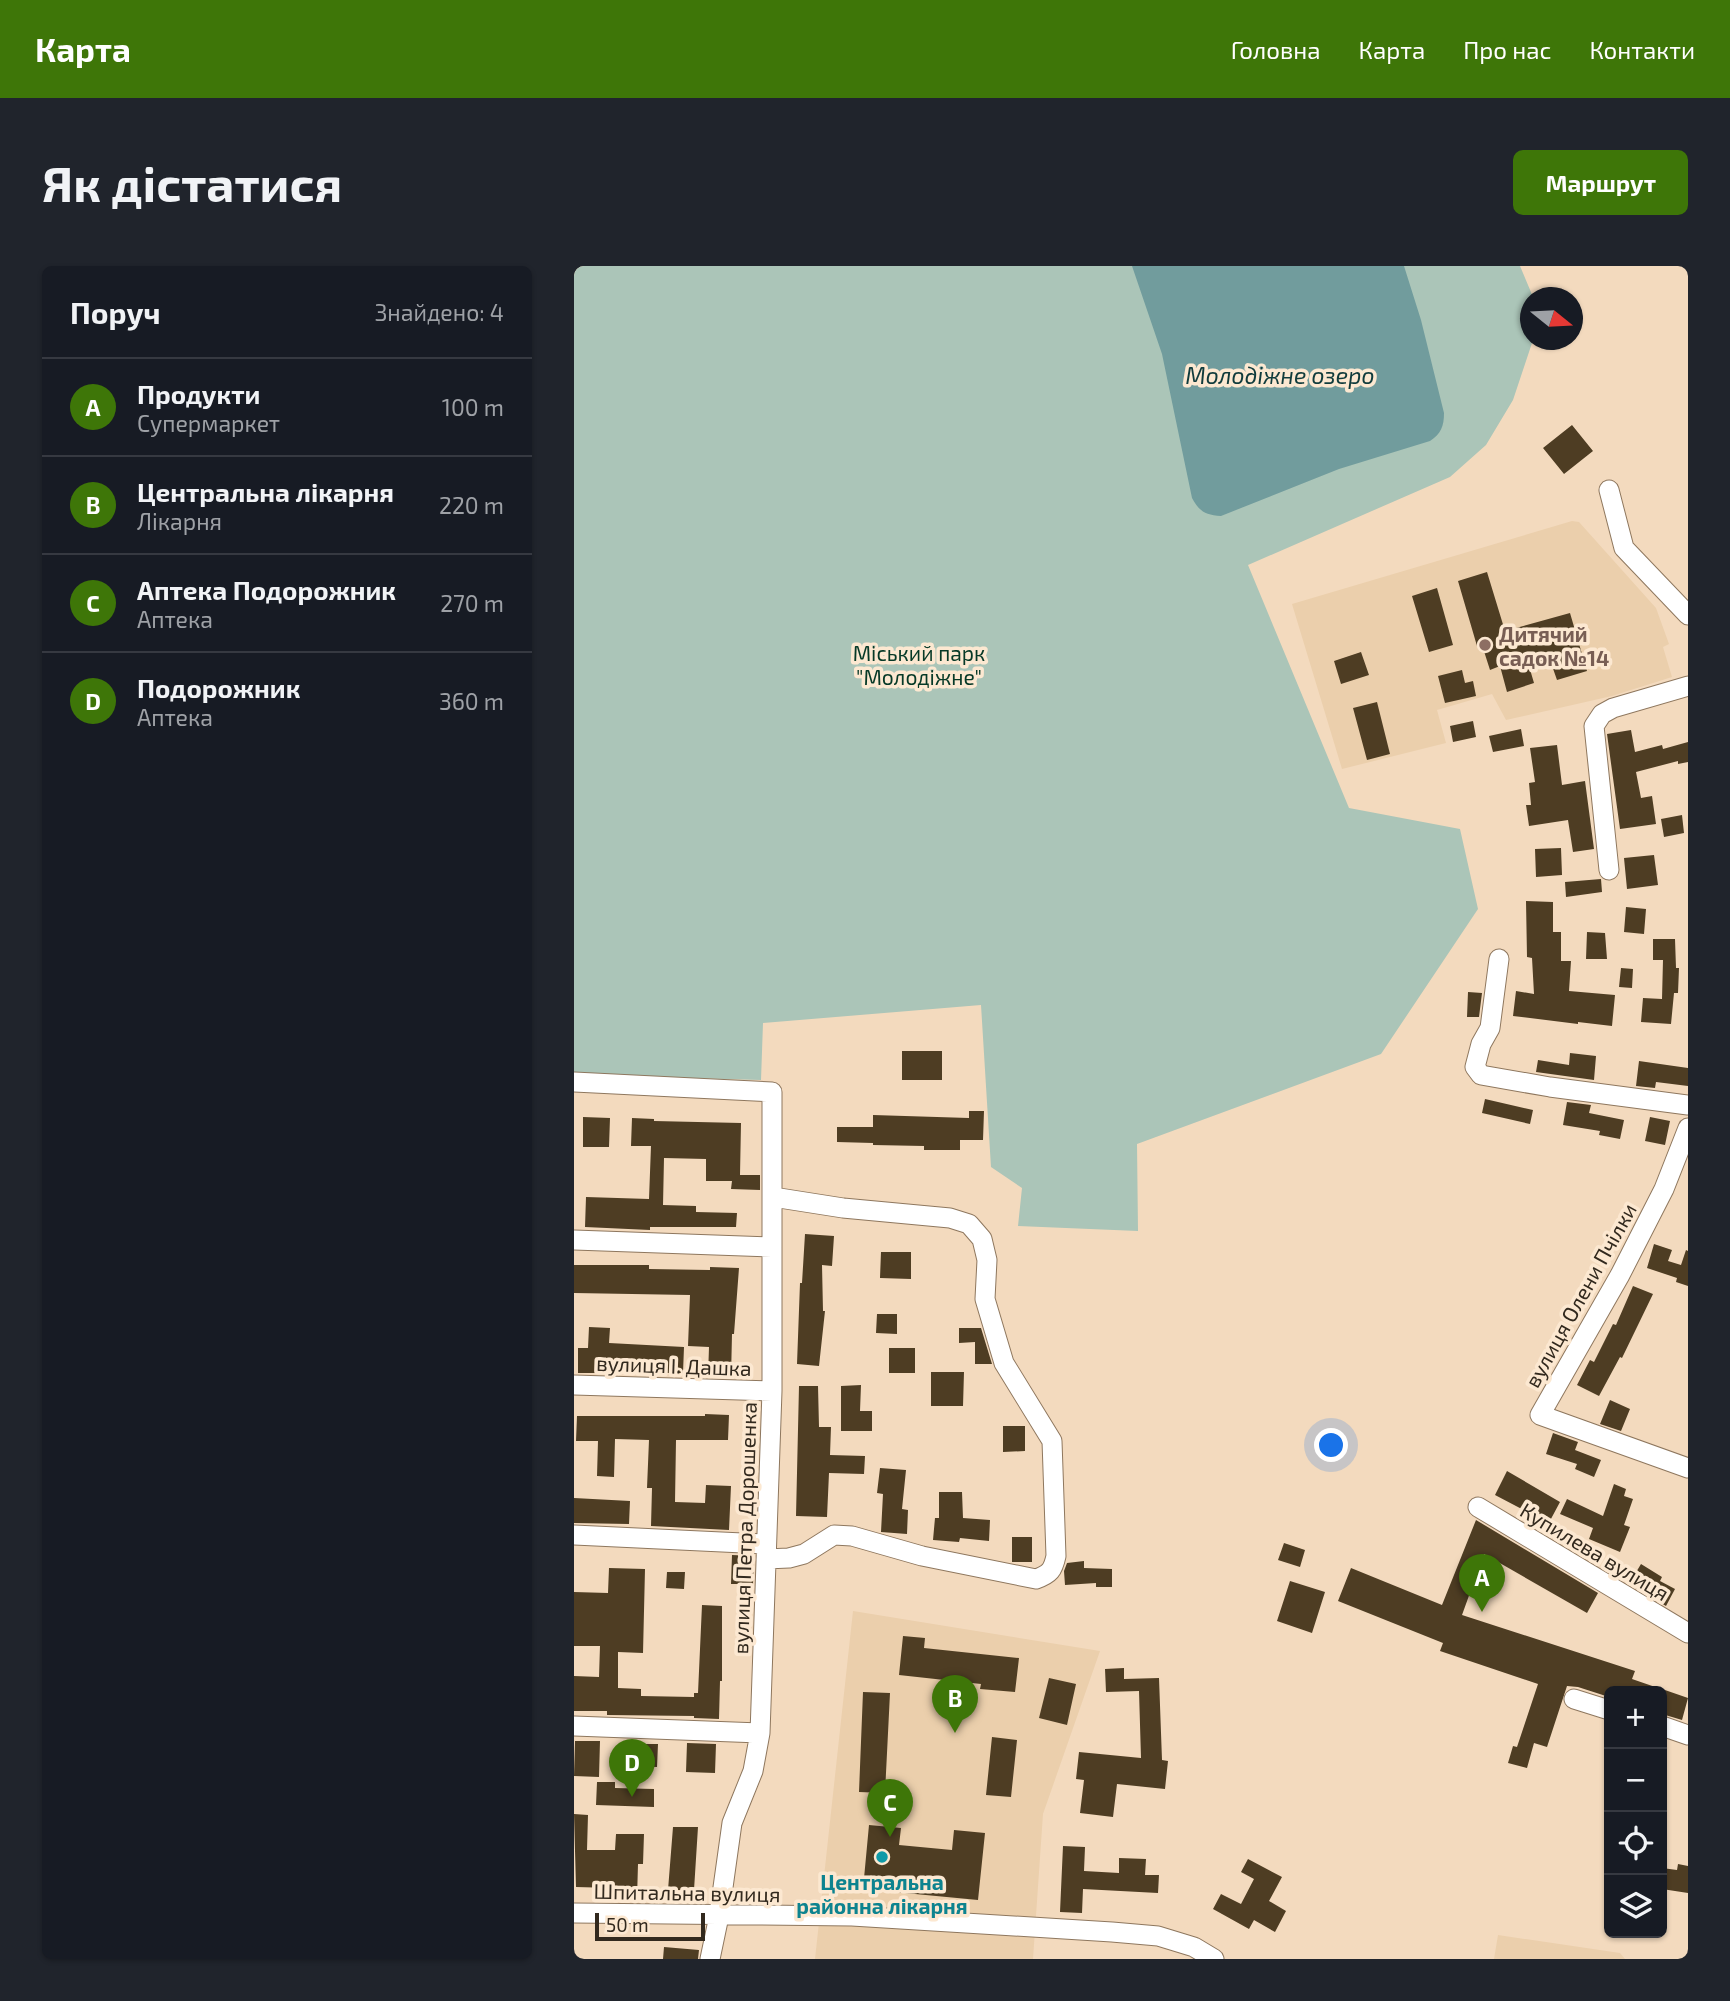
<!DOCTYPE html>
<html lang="uk">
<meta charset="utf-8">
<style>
:root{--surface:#171b24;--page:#20242c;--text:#f1f3f6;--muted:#9ea1a6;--line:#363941;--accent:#3e7608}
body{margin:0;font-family:"Exo 2",sans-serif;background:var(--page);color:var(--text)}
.controls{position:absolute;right:21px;bottom:21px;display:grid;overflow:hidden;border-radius:10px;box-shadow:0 2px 5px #0004}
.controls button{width:63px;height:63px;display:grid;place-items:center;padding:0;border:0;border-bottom:2px solid var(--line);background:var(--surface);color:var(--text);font:35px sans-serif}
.compass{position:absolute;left:946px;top:21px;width:63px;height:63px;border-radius:50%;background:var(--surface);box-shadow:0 2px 5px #0004;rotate:108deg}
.scale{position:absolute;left:21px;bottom:18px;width:110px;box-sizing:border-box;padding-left:7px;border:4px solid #32291e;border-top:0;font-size:19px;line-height:24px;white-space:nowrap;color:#32291e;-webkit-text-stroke:5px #fce8d1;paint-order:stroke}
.you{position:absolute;left:758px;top:1180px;width:24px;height:24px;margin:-18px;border:5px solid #fff;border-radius:50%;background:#1a73e8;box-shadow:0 0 0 10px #1a73e833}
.badge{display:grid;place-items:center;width:46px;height:46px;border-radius:50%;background:var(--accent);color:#fff;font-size:23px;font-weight:700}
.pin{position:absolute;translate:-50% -58px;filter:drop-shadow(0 2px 4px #0008)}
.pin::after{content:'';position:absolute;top:37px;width:24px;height:21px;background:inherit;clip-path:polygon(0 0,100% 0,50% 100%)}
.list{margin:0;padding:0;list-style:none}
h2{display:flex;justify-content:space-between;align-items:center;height:91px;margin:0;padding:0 28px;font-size:30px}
h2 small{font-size:23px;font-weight:400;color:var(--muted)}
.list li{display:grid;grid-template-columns:46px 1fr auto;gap:21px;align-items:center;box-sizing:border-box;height:98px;padding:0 28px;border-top:2px solid var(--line)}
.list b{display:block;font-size:26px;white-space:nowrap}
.list p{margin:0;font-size:23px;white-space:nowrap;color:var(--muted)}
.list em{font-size:23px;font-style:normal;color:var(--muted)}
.icon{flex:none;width:38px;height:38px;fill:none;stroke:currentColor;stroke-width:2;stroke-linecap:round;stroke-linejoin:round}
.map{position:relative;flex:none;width:1114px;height:1693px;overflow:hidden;border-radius:10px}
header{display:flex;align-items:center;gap:42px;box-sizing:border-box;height:98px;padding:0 35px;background:var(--accent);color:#fff}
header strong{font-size:33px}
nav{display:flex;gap:38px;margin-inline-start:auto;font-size:24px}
.intro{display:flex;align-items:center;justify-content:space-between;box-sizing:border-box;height:168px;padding:0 42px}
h1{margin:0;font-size:49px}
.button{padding:18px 32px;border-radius:10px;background:var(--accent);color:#fff;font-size:24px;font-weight:700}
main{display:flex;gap:42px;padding:0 42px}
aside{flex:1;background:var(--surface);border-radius:10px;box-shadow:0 2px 5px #0004}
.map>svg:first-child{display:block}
.built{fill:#ebcfac}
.green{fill:#abc5b8}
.water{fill:#719c9d}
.building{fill:#4e3d23}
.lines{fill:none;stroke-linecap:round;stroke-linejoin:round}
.minor-casing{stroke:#8e775e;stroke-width:21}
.minor{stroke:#fff;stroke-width:19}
.education-dot{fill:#8d6e63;stroke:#fce8d1;stroke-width:2.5}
.culture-dot{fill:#0f9aa8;stroke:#fce8d1;stroke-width:2.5}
.labels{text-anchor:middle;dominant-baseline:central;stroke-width:7;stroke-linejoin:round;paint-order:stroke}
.education-label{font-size:21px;font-weight:bold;fill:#785e54;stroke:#fce8d1;text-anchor:start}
.park-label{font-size:21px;fill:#063927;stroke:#fce8d1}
.street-label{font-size:21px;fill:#32291e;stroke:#fce8d1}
.culture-label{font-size:21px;font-weight:bold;fill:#0d838f;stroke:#fce8d1}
.water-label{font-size:23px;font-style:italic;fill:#103b3c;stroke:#fce8d1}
</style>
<header>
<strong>Карта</strong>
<nav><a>Головна</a><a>Карта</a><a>Про нас</a><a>Контакти</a></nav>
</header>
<div class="intro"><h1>Як дістатися</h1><a class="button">Маршрут</a></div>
<main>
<aside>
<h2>Поруч<small>Знайдено: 4</small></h2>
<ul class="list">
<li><span class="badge">A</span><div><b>Продукти</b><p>Супермаркет</p></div><em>100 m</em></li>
<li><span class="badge">B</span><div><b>Центральна лікарня</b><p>Лікарня</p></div><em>220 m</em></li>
<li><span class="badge">C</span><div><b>Аптека Подорожник</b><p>Аптека</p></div><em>270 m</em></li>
<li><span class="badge">D</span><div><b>Подорожник</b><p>Аптека</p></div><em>360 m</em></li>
</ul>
</aside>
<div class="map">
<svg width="1114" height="1693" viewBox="0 0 1114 1693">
<rect width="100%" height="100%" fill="#f3dabe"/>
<path class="built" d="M998,255L1005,256L1082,342L1095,378L1089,381L1098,411L1038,430L932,454L918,428L863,444L872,477L768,503L718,338Z
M279,1345L526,1385L469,1548L459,1693H241Z
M924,1669L1046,1687L1051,1693H920Z"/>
<path class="green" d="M0,0H946L959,31L956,32L958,77L939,134L912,179L876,211L674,299L775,542L886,563L904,643L807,788L563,878L564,965L444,960L448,922L417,901L407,739L189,757L187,814L0,809Z"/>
<path class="water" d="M558,0H830L847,54L870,147C870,160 867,168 856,175L765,203L647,250C631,249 625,245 618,232L588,88Z"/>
<path class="building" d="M998,159L1019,185L990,208L969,182Z
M913,306L931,365L996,347L1013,405L983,414L976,394L955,400L960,417L933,426L926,400L916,404L908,379L903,380L884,315Z
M863,322L879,379L855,386L838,330Z
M787,386L795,409L767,418L760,395Z
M888,404L891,417L899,415L902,430L871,437L864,410Z
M803,436L816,488L793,494L779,442Z
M899,455L902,471L879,476L876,460Z
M947,463L950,480L919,486L915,470Z
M1057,464L1061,486L1088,479L1089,483L1114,476V496L1104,498V495L1062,506L1067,532L1078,530L1082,558L1046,563L1033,468Z
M983,479L988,519L1011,515L1020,583L999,586L994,554L955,560L952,539H957L955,517L961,516L956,482Z
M1108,549L1110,567L1090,571L1087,553Z
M987,582L988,609L962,611L961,583Z
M1080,589L1084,619L1053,623L1050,592Z
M1027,613L1028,626L992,631L991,616Z
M952,635L979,636V666H987V695H997L995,725L1041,729L1038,760L1004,756V758L939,750L942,725L960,728L958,692L953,691Z
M1052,641L1072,643L1070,668L1050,666Z
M1013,666L1031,667L1033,693H1012Z
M1079,673H1101L1102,702H1105L1104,727H1100L1097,758L1067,756L1069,732L1088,733L1089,694H1079Z
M1047,702L1059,703L1058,722L1045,721Z
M894,726L908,727L905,751H893Z
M328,785H368V814H328Z
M996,787L1022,790L1020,814L962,806L964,794L995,799Z
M1065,795L1114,802V820L1082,816L1081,822L1062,820Z
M911,833L959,844L956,858L908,847Z
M993,836L1017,839L1015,847L1050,854L1046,873L1025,869L1026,865L989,859Z
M395,845H410L409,874H386V884H350V880L299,879V877L263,876V861H299V849L395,852Z
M9,851L36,852L35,881H9Z
M1076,851L1096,855L1091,879L1071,875Z
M58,852L80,853V855L167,857L166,909H186V924L157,923L158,915H132V893L90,892L89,939L122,940V946L163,947L162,961H76V964L11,961L12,931L75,933L77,880H57Z
M231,968L260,970L258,1000L248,999L249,1045H251L245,1100L223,1098L226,1017H228Z
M1080,978L1098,984L1094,995L1107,999L1112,984L1114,985V1020L1102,1016L1103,1012L1073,1002Z
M307,986H337V1013L306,1012Z
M0,999H75V1003L136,1004V1001L165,1002L160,1068H158L157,1112L134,1111L135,1081L114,1080L116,1029L0,1027Z
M1059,1020L1079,1028L1048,1092L1046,1091L1025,1130L1003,1119L1016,1094L1020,1096L1039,1058L1042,1059Z
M303,1048H323V1068L302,1067Z
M15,1061L36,1062L35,1077L110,1081L109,1107H4V1082H14Z
M385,1062H407L418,1098H401V1076L385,1077Z
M315,1082H341V1107H315Z
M357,1106H390L389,1140H357Z
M287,1119L286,1145H298V1165H267V1120Z
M225,1120H244L245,1161H257L256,1189L291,1190L290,1208L255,1207L253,1251L222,1250Z
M1036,1134L1056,1143L1047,1165L1026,1158Z
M131,1148L155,1149L154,1174H102L101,1236L131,1237L132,1219L157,1220L155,1264L77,1260L78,1222H73L75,1174L41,1173L40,1211L23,1210L24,1175H2L3,1150H131Z
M429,1160H451V1185L429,1186Z
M979,1167L1004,1176L1001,1184L1027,1194L1020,1211L1001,1203L1003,1198L972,1188Z
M306,1202L332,1204L328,1243L334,1244L333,1268L307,1266L309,1228L303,1227Z
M933,1205L986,1236L970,1266L958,1259L963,1251L921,1229Z
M1040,1218L1052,1223L1050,1230L1059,1233L1050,1259L1056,1261L1046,1286L1015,1273L1019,1262L986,1248L993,1233L1029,1250Z
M365,1226H388L389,1252L416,1254L415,1275L386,1272L385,1276L359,1274L361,1252H365Z
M0,1232L56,1235L55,1258L0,1257Z
M902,1254L1024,1327L1013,1347L910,1288L888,1349L1061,1405L1058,1413L1087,1423V1425H1035V1431L1004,1421L993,1420L973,1481L960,1477L953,1502L934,1497L939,1480L943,1481L964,1418L866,1385L869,1377L764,1335L777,1302L868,1339Z
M438,1271H458V1296H438Z
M710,1277L731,1284L726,1301L704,1294Z
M158,1289L180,1290L179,1318H157Z
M510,1295V1302L538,1303V1321H522V1317L491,1319L490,1305L493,1297Z
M1067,1298L1088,1311L1086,1315L1101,1323L1092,1340L1055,1318Z
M35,1302L71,1303L69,1387L44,1386V1422L67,1423V1430L120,1431V1427H124L128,1339L148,1340V1415H146L145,1453L120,1452V1450L33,1449V1445H0V1410L25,1411L26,1380H0V1326L34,1327Z
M93,1306H111L110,1323L92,1322Z
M716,1315L751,1326L738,1367L703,1355Z
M329,1370L351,1372L350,1382L445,1392L441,1426L406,1423L407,1418L325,1409Z
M550,1402V1413L585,1412L588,1494L594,1495L591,1523L543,1518L539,1551L506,1547L510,1514L502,1513L505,1486L567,1492L565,1425L532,1426L531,1403Z
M475,1412L502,1418L493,1459L465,1452Z
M1088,1423L1114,1432L1108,1454L1088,1448Z
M289,1426L316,1427L311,1527L285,1526Z
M418,1471L443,1474L437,1531L412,1529Z
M1,1475H26L25,1511L0,1510Z
M113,1477L142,1478L141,1507L112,1506Z
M55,1478H84L83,1501L54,1500Z
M23,1516H41V1522L80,1523V1541L22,1539Z
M0,1548L14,1549L13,1584H41L42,1568H70L69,1598H64L63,1633L39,1632V1622L2,1621Z
M295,1559L327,1562L325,1579L378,1584L380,1564L411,1567L404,1634L289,1623Z
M99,1561H124L120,1624H94Z
M489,1580L511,1581L510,1605L545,1607V1592L572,1593L571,1609H585L584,1627L509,1623L508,1647L486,1646Z
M674,1593L708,1611L695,1635L712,1645L701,1666L680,1654L675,1663L639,1643L647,1628L667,1638L680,1613L667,1606Z
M1104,1598L1114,1600V1627L1088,1623V1602L1103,1604Z
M90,1681L125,1684L124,1693H89Z"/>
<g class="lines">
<defs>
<path id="minor" d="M1035,224L1050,282L1114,349
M1035,604L1020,460L1028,448L1039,442L1114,420
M925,693L916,762L907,778L901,801L907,809L976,821L1114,839
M0,816L198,826V1125L186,1467L179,1505L158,1557L145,1650L136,1693
M1114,862L1090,923L1046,1009L966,1149L1114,1202
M0,974L198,981
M0,1119L198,1125
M904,1241L1114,1367
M0,1269L192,1278
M192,1293L215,1292L230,1288L260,1269L278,1270L348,1290L462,1313C476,1308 479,1304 482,1290L478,1175L430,1097L411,1033L413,994L408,973L395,958L376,952L269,942L199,931
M1000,1433L1035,1444
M0,1460L186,1467
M1088,1460L1114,1469
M0,1647L278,1650L538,1666L584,1670L620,1681L640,1693"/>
</defs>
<use href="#minor" class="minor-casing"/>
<use href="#minor" class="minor"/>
</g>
<circle class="education-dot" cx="911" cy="379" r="7"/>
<circle class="culture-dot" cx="308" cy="1591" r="7"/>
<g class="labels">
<g class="education-label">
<text x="925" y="367">Дитячий<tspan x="925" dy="24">садок №14</tspan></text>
</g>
<g class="park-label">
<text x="345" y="386">Міський парк<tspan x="345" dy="24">"Молодіжне"</tspan></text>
</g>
<g class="street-label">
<text transform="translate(1006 1029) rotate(-61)">вулиця Олени Пчілки</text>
<text transform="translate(100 1099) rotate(2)">вулиця І. Дашка</text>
<text transform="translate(170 1262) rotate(-88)">вулиця Петра Дорошенка</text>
<text transform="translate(1021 1285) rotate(31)">Купилева вулиця</text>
<text transform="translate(113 1626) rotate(1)">Шпитальна вулиця</text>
</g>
<g class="culture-label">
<text x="308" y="1615">Центральна<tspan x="308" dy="24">районна лікарня</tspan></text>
</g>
<g class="water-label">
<text x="706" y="109">Молодіжне озеро</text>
</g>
</g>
</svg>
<div class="controls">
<button>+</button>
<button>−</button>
<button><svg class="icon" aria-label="locate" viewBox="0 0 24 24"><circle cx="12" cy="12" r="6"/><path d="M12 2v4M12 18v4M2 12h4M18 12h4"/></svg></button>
<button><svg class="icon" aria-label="layers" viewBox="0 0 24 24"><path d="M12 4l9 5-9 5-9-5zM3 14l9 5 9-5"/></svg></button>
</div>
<svg class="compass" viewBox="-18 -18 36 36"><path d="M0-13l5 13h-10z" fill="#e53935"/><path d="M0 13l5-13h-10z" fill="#9ea1a6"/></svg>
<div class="scale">50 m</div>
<div class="you"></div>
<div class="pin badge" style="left:908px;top:1346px">A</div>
<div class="pin badge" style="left:381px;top:1467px">B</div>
<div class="pin badge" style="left:316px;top:1571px">C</div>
<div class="pin badge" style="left:58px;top:1531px">D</div>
</div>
</main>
